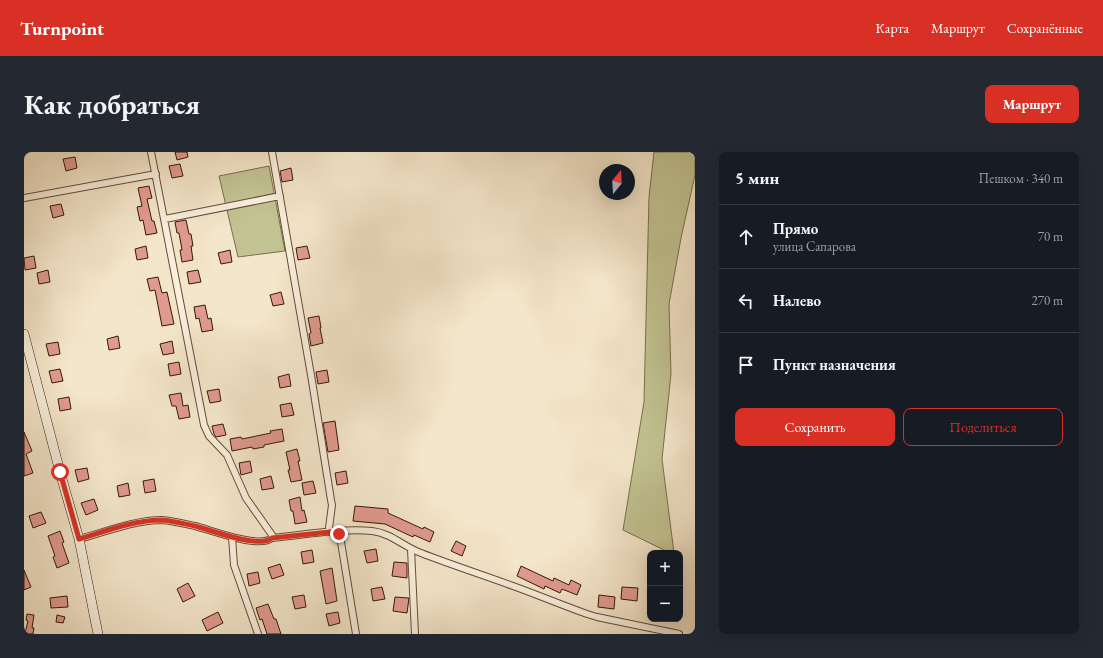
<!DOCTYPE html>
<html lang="ru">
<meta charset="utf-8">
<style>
:root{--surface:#171b24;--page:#242831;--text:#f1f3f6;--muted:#9ea1a6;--line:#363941;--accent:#d93025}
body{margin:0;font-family:"EB Garamond",serif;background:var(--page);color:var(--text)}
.controls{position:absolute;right:12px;bottom:12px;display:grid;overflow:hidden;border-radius:8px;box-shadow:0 4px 16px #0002}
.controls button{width:36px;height:36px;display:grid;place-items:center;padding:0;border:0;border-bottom:1px solid var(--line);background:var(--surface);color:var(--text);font:20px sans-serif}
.compass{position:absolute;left:575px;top:12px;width:36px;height:36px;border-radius:50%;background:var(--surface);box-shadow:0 4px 16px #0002;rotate:18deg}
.stop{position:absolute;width:12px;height:12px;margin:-9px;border:3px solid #d93025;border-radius:50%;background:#fff}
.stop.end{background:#d93025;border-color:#fff;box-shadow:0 1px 4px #0008}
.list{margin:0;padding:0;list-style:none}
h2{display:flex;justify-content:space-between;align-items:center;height:52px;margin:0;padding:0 16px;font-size:17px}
h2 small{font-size:13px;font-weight:400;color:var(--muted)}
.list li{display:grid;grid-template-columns:26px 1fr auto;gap:12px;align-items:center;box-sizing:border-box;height:64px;padding:0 16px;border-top:1px solid var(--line)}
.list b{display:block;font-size:15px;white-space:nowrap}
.list p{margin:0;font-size:13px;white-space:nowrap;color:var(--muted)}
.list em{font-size:13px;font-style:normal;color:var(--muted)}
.actions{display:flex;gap:8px;padding:12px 16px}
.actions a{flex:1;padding:9px 0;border:1px solid var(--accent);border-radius:8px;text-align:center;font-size:14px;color:var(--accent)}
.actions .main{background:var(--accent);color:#fff}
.icon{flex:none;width:22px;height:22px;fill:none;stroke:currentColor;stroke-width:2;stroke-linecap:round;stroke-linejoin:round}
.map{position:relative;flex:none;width:671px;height:482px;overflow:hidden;border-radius:8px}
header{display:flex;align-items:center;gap:24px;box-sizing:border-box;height:56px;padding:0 20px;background:var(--accent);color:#fff}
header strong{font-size:19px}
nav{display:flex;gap:22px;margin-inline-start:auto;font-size:14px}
.intro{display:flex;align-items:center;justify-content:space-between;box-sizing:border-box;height:96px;padding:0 24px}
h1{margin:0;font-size:28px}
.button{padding:10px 18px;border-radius:8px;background:var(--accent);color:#fff;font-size:14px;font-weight:700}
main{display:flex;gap:24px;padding:0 24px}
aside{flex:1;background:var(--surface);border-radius:8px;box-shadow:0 4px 16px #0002}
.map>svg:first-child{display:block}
.green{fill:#c2c392;stroke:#7b6e4c}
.building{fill:#e19a90;stroke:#341905}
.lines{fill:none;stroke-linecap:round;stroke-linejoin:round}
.street-casing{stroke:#644c36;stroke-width:8}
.secondary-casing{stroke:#341905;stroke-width:10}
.street{stroke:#f8efdd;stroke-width:6}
.secondary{stroke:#f8efdd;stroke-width:9}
.route{stroke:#d93025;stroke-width:5}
</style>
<header>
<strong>Turnpoint</strong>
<nav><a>Карта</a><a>Маршрут</a><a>Сохранённые</a></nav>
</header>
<div class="intro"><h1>Как добраться</h1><a class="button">Маршрут</a></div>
<main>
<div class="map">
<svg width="671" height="482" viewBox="0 0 671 482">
<rect width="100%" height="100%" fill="#f4e6ca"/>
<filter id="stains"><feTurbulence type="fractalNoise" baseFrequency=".005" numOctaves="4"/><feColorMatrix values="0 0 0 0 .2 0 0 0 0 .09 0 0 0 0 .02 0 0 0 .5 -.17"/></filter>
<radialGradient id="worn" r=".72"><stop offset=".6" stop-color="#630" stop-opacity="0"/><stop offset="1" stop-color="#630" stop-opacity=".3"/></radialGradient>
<path class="green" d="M630,0H671V23L657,86L645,152L647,222L638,307L650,401H646L599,378L620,250L625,45Z
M245,14L261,99L214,105L195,24Z"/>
<path class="building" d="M151,0H163L164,5L153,8Z
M51,5L53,16L42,19L39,7Z
M156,12L159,24L148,26L145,14Z
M267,16L269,28L258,30L256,19Z
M125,34L128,46L123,47L128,69H130L133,81L122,83L119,68L116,69L113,55L118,54L114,36Z
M37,52L40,63L29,66L26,54Z
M162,68L165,82H167L169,94H167L169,108L158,110L156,98H158L155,81H153L151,70Z
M122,94L124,106L113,108L111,97Z
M283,94L286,106L274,108L272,96Z
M206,98L208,110L197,112L194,101Z
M10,104L12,116L1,118L0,106Z
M24,118L26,130L15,132L13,121Z
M174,118L177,130L165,132L163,120Z
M134,125L138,141L143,140L150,172L138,174L131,138L126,139L123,127Z
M257,140L260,152L249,154L246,143Z
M181,153L184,167L187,166L189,178L178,180L175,166L172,167L170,155Z
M295,164L297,176H296L299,191L287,194L285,182L287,181L284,166Z
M94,184L96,196L85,198L83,187Z
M148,189L150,201L139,203L136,192Z
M34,190L36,202L25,204L22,192Z
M155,210L157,222L146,224L144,212Z
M36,217L39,229L28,231L25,219Z
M303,218L305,230L294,232L292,220Z
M265,222L267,234L256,236L254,225Z
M195,237L197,249L186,251L183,239Z
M157,241L159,254L164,253L166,265L155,267L152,254H148L145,243Z
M45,245L47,257L36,259L34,247Z
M267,251L270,263L258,265L256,253Z
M311,269L315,298L304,300L299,271Z
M199,272L202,283L192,285L190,282L188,274Z
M258,277L260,289L240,293V295L229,297L228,295L208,299L206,287L217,285L218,287L247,281L246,279Z
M0,280L8,299L2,302L9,321L0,324Z
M273,297L276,309H274L278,328L267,330L264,318H266L262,300Z
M226,309L228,320L217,323L215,311Z
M63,316L65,327L54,330L51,318Z
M322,319L324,331L313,333L311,321Z
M247,324L250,336L238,338L236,327Z
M130,327L132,339L121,341L119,329Z
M289,329L292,341L280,343L278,331Z
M104,331L106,343L95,345L93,334Z
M276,345L278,359L280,358L283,370L271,372L269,359H267L265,348Z
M70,347L74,358L62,363L57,351Z
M331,354L364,357V361L399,377L400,375L410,380L406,390L390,383L389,385L361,372L329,369Z
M17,360L22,371L9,376L5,364Z
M36,379L40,390L38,391L45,411L33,416L29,405L31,404L24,384Z
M432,389L442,394L438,404L427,399Z
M352,397L354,409L343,411L340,399Z
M288,398L290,410L279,412L277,400Z
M370,410L383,411V426L368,424Z
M256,412L260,423L248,427L244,416Z
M497,414L529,429L530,426L545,433L547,428L557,433L553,443L538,437L536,441L521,434L520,437L493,424Z
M308,416L313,449L302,452L296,419Z
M0,418L7,435L0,438Z
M234,420L236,431L225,434L223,422Z
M164,431L171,444L159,450L153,437Z
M358,435L361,447L349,449L347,437Z
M598,435L614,436L613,449L597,447Z
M280,443L282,455L271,457L268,445Z
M575,443L591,445L590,457L574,455Z
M43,444L44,455L27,456L26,446Z
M371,445L385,446L383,461L369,459Z
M244,452L250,467H252L257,482H243L238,467L236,468L232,456Z
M194,460L199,471L183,479L178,468Z
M314,460L316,471L305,474L302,462Z
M3,462L10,463L8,476H10L9,482L1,481L4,469L2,468Z
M33,463L41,465L39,471L32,470Z"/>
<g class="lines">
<defs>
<path id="street" d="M248,0L287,223L307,348L308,353L305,376L306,380L315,382L316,384L332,482
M0,46L132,22
M141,67L256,44
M208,385L210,413L234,482
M248,386C280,383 316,376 348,379C367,381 380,395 397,401C428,413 459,423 489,434C514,443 538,453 563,462L573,465L655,482
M55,387C81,380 111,368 138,368C149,369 161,372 171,374C187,378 235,397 248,386V383L222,346L203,303L185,284L180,273L127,0
M387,397L391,482"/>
<path id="secondary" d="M0,182L36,320L55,387L74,482"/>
</defs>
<use href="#street" class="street-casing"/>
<use href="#secondary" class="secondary-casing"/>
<use href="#street" class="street"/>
<use href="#secondary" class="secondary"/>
</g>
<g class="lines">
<path class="route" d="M36,320L55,387C82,379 111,368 138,368C149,369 161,372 171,374C187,378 235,397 248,386L306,380L315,382"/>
</g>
<rect width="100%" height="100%" filter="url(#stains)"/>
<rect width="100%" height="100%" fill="url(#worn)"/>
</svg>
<div class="controls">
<button>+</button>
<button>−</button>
</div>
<svg class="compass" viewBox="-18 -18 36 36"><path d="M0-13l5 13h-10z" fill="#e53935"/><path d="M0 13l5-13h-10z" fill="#9ea1a6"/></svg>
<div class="stop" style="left:36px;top:320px"></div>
<div class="stop end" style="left:315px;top:382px"></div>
</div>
<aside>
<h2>5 мин<small>Пешком · 340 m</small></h2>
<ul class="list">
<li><svg class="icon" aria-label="ahead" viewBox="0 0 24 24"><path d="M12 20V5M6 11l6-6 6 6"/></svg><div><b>Прямо</b><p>улица Сапарова</p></div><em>70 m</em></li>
<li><svg class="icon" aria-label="left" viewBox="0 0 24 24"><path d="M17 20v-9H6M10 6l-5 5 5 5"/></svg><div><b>Налево</b></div><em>270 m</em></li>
<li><svg class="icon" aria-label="arrive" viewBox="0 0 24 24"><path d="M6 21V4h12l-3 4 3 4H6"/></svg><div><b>Пункт назначения</b></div></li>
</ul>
<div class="actions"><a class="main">Сохранить</a><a>Поделиться</a></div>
</aside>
</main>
